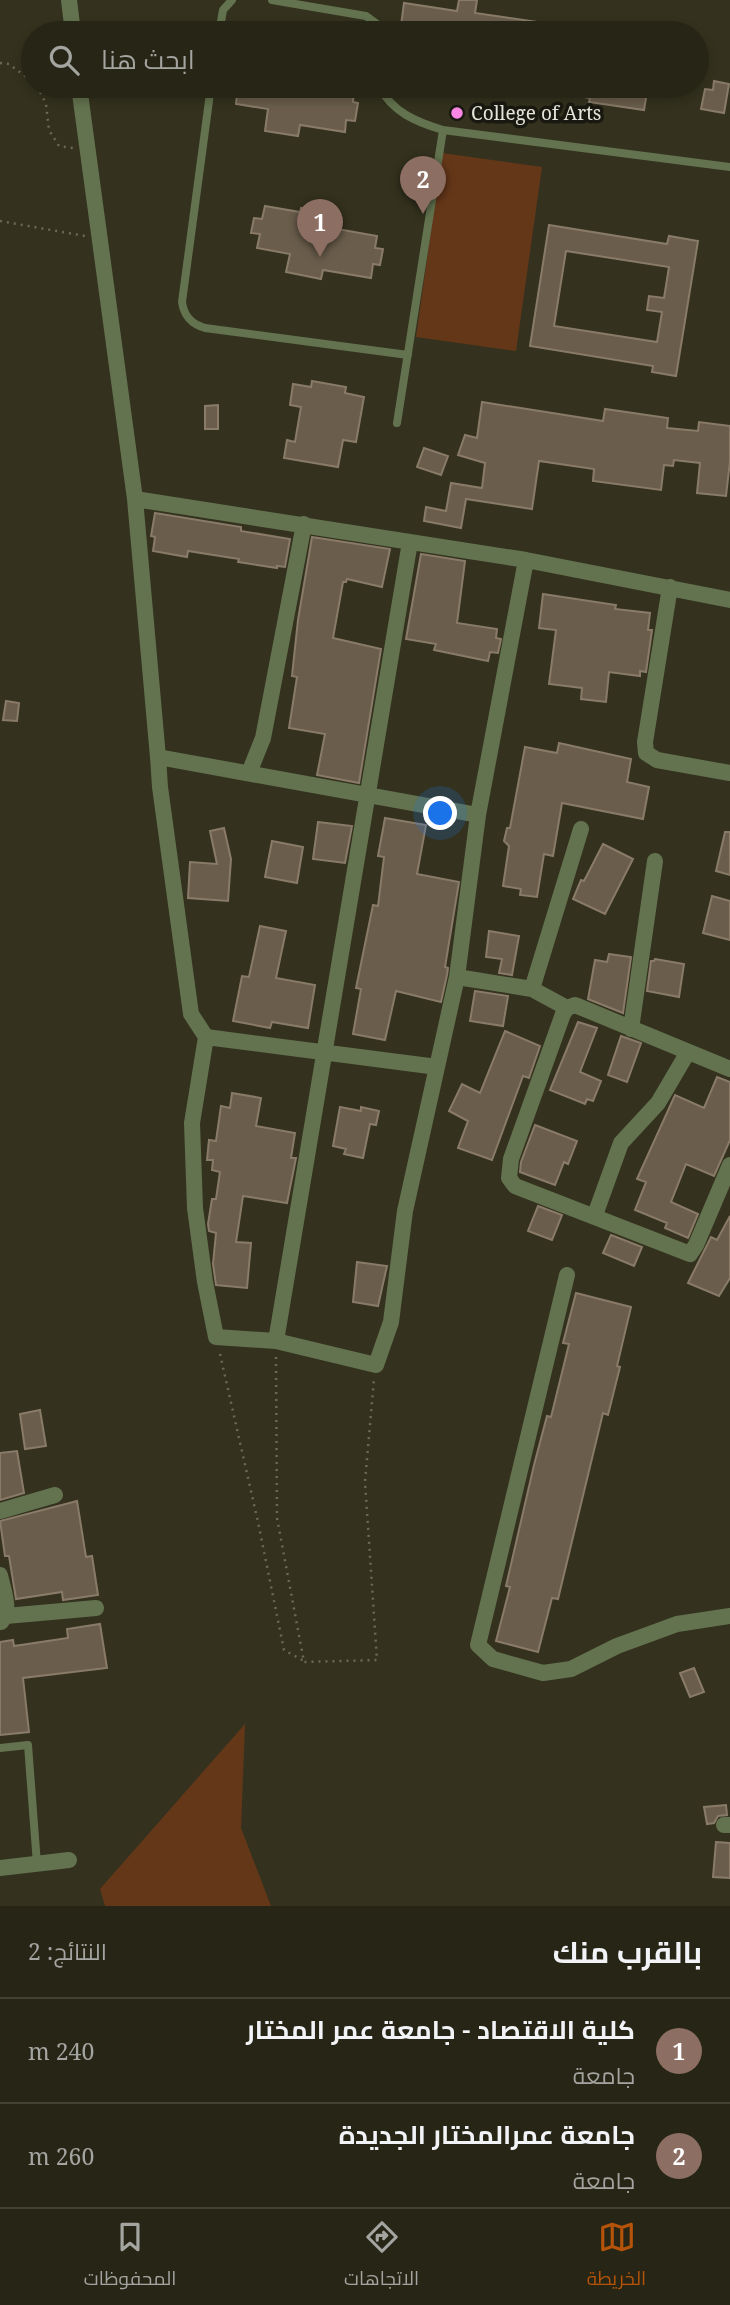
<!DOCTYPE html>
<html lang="ar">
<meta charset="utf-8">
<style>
:root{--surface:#272616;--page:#333223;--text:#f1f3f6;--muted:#a4a5a1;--line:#434335;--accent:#b45309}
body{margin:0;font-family:"Noto Serif",Cairo,serif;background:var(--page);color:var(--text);direction:rtl}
.you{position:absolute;left:441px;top:814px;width:24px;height:24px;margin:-18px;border:5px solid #fff;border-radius:50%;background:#1a73e8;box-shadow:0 0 0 10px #1a73e833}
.badge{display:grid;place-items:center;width:46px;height:46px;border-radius:50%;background:var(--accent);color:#fff;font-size:23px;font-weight:700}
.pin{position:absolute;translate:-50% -58px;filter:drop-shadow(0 2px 4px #0008)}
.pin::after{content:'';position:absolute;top:37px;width:24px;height:21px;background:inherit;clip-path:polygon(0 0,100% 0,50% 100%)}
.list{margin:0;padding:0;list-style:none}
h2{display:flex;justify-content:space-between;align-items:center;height:91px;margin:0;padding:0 28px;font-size:30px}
h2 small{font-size:23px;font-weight:400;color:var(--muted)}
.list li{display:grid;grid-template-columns:46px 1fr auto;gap:21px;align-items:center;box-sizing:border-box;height:105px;padding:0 28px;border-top:2px solid var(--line)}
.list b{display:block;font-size:26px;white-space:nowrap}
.list p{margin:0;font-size:23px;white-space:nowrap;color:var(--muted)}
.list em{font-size:23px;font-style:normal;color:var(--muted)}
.icon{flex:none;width:38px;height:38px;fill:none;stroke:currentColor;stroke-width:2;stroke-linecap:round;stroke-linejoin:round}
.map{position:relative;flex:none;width:730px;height:1906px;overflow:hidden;direction:ltr}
.search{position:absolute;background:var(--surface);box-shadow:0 4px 10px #0003;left:21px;right:21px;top:21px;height:77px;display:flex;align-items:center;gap:18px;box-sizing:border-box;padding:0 24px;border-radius:38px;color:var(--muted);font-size:26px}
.sheet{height:301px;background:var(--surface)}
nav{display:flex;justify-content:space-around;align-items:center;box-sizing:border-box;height:98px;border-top:2px solid var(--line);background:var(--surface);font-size:19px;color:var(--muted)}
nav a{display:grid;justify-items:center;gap:4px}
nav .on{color:var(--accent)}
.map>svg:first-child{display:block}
.green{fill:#653719}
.building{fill:#6a5d4b;stroke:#897b68;stroke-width:2;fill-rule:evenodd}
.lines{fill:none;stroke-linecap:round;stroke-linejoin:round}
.path{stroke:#6b6958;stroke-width:2.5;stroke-dasharray:2 5;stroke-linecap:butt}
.service{stroke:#63734f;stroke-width:8}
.minor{stroke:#63734f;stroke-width:16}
.poi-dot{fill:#fb87e5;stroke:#1a1911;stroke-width:2.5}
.labels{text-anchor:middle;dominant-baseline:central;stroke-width:7;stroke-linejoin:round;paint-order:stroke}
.poi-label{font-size:19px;fill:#e7e6da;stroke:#1a1911;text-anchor:start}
</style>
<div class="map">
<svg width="730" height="1906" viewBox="0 0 730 1906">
<rect width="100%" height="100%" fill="#34321e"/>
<path class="green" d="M442,153L542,167L516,351L416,337Z
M245,1724L241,1828L271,1906H105L100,1889Z"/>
<path class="building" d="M459,0H477L475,13L538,22L536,33H400L404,3L457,11Z
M714,81L729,84L724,113L701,109L705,89L713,90Z
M238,86H334L354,89L353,102L358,103L355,121L346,120L345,132L300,125L298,136L265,131L268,109L236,104Z
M559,86H648L644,110L589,102L590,98L558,93Z
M265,206L300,212L301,208L329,213L326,227L377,236L375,248L383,249L380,265L373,264L371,278L323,270L321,279L286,272L290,254L257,248L260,234L251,233L254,218L262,219Z
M549,225L667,244L669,236L698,241L676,376L652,372L653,366L530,346ZM566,251L669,267L664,298L649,296L647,310L662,312L657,342L554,326Z
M312,381L346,387L345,393L364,397L356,442L343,440L338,467L284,458L287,440L295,442L301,407L290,405L293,384L311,387Z
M482,402L603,421L605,409L668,418L667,428L698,431L699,422L730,426V461L726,496L697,493L700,463L674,460L673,466L664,465L661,490L593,481L594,469L539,461L532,509L466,499L461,528L424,521L426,507L446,511L451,483L482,488L485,463L458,455L465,435L477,438Z
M218,405V429H205V406Z
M424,448L448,456L441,475L417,467Z
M155,513L241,527V531L290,539L285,567L277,566V568L238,562L239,559L188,551L187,557L153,551L155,537L151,536Z
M312,537L390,549L382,587L347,579L346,582H343L333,638L381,649L359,783L317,775L325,734L289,728L297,677L292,676L298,620Z
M421,554L465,561L457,623L497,629L496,638L501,639L498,653L490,652L488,661L434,650L436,644L406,639Z
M543,594L616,605L615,609L650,613L648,630H652L646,672L640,671V676L609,672L606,702L581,699L582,688L549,684L556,630L539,628Z
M6,701L19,703L17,721L3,720Z
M559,743L631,759L627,782L649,787L643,819L562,803L553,856L544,854L537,897L520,895L521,889L503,886L509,846L504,841L507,828H510L525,747L557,753Z
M385,818L426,825L417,874L459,882L445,967L448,968L447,975L441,1002L396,991L385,1040L353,1034L361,989L356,988L373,905L378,906L384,857L378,856Z
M318,822L352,826L345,863L313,859Z
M224,828L231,859L228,901L188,898L190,862L217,864L210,831Z
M725,832H730V875L716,871Z
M272,841L303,847L297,883L265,877Z
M603,844L633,859L605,914L573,899L581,880L584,881Z
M712,896L730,901V940L703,933Z
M260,926L286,931L276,978L315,985L308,1028L272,1022L270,1028L233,1021L242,976L249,977Z
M489,931L519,936L512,975L499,973L502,959L486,957Z
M609,954L631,957L623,1013L588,999L595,960L607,962Z
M655,959L684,964L679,997L647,991L651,961H654Z
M475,991L508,996L503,1026L470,1021Z
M578,1022L597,1028L580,1072L601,1081L593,1101L587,1099L585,1104L550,1090Z
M505,1031L540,1046L529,1078L523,1076L492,1160L458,1148L468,1121L449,1111L462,1084L480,1093Z
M621,1036L641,1043L627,1082L608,1075Z
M717,1077L730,1082V1140L714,1176L686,1164L671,1202L698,1214L688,1238L665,1228L667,1223L635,1210L646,1182L637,1179L675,1095L704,1108Z
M232,1093L261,1098L256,1126L295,1133L291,1158H296L287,1203L243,1196L236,1242L251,1243L247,1288L216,1285L213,1264L216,1233L209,1231L208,1224L212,1199H216L220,1172L212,1170L213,1160H207L209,1140L216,1141L221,1106L230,1108Z
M340,1107L361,1111V1107L379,1111L376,1125L370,1124L363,1158L344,1154L346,1149L333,1146Z
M535,1125L577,1141L568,1164L564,1162L555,1185L520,1172L521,1162Z
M538,1206L562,1215L552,1240L528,1231Z
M730,1216V1278L719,1296L688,1283L711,1237L717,1240Z
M611,1235L642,1247L634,1266L603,1253Z
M357,1262L387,1266L378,1306L353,1302Z
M576,1293L631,1307L617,1366L620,1367L608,1415L603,1413L558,1599L552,1598L538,1652L496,1641L510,1587L506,1586L534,1465L547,1416L551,1417L569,1344L563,1343Z
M40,1410L46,1446L25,1449L20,1414Z
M17,1451L24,1493L0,1500V1453Z
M77,1501L86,1557L92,1556L98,1595L63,1600L62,1592L16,1599L9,1556H5L0,1521Z
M100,1624L107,1668L23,1678L29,1732L0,1735V1642L13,1640L14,1646L68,1638L67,1629Z
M694,1668L704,1692L690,1697L680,1673Z
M726,1805L727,1815L718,1816L714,1823L707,1824L704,1807Z
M716,1842L730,1843V1878L713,1877Z"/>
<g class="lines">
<path class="path" d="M0,63L9,64L33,82
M37,86L46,104L49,130L59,146L73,148
M0,221L85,236
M220,1354L258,1522L284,1650L304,1661
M276,1357L277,1518L304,1662L377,1660L365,1482L374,1379"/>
<path class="service" d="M272,0L366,16L377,24V33
M219,33L223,10L232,0
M211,86L182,302C184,316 191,324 205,328L408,355
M379,86C392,112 416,122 443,130L730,167
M397,423L443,130
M0,1748L28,1745L37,1864"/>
<path class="minor" d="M69,0L73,33
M79,86L135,499L158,757L478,815L526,560
M135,499L526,560L730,600
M410,542L276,1341L376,1365L391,1322L405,1211L457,977
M670,587L645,742L646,753L657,760L730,773
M158,757L160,787L191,1014L206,1037
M249,773L263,738L304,524
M478,815L457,977L532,989L567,1008
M532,989L581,829
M631,1029L655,861
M730,1069L575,1005L567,1008L563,1014L511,1159L509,1178L515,1186L690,1254L696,1245L730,1165
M595,1215L621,1143L658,1103L688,1052
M567,1275L478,1645L493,1659L543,1673L571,1669L617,1646L677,1624L730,1616
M276,1341L216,1337L205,1282L195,1208L192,1123L206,1037L437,1067
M0,1511L55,1495
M0,1575C3,1590 12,1610 1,1622
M6,1616L96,1608
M724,1825H730
M0,1868L69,1860"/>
</g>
<circle class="poi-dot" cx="457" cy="113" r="7"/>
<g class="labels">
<g class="poi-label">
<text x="471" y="113">College of Arts</text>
</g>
</g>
</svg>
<div class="you"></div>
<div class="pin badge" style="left:320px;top:257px;background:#8d6e63">1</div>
<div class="pin badge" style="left:423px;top:214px;background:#8d6e63">2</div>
<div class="search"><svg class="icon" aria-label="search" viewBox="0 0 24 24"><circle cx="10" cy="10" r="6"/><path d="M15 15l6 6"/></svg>ابحث هنا</div>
</div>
<section class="sheet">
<h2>بالقرب منك<small>النتائج: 2</small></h2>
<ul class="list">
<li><span class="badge" style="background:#8d6e63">1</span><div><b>كلية الاقتصاد - جامعة عمر المختار</b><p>جامعة</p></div><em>240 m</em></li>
<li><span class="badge" style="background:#8d6e63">2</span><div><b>جامعة عمرالمختار الجديدة</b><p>جامعة</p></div><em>260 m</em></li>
</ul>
</section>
<nav>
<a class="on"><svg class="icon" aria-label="map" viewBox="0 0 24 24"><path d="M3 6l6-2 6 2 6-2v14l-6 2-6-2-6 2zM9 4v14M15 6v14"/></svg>الخريطة</a>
<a><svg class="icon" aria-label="directions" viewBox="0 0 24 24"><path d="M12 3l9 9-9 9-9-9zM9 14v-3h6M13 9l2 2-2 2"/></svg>الاتجاهات</a>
<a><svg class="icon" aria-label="saved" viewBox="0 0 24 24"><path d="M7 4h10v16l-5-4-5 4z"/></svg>المحفوظات</a>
</nav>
